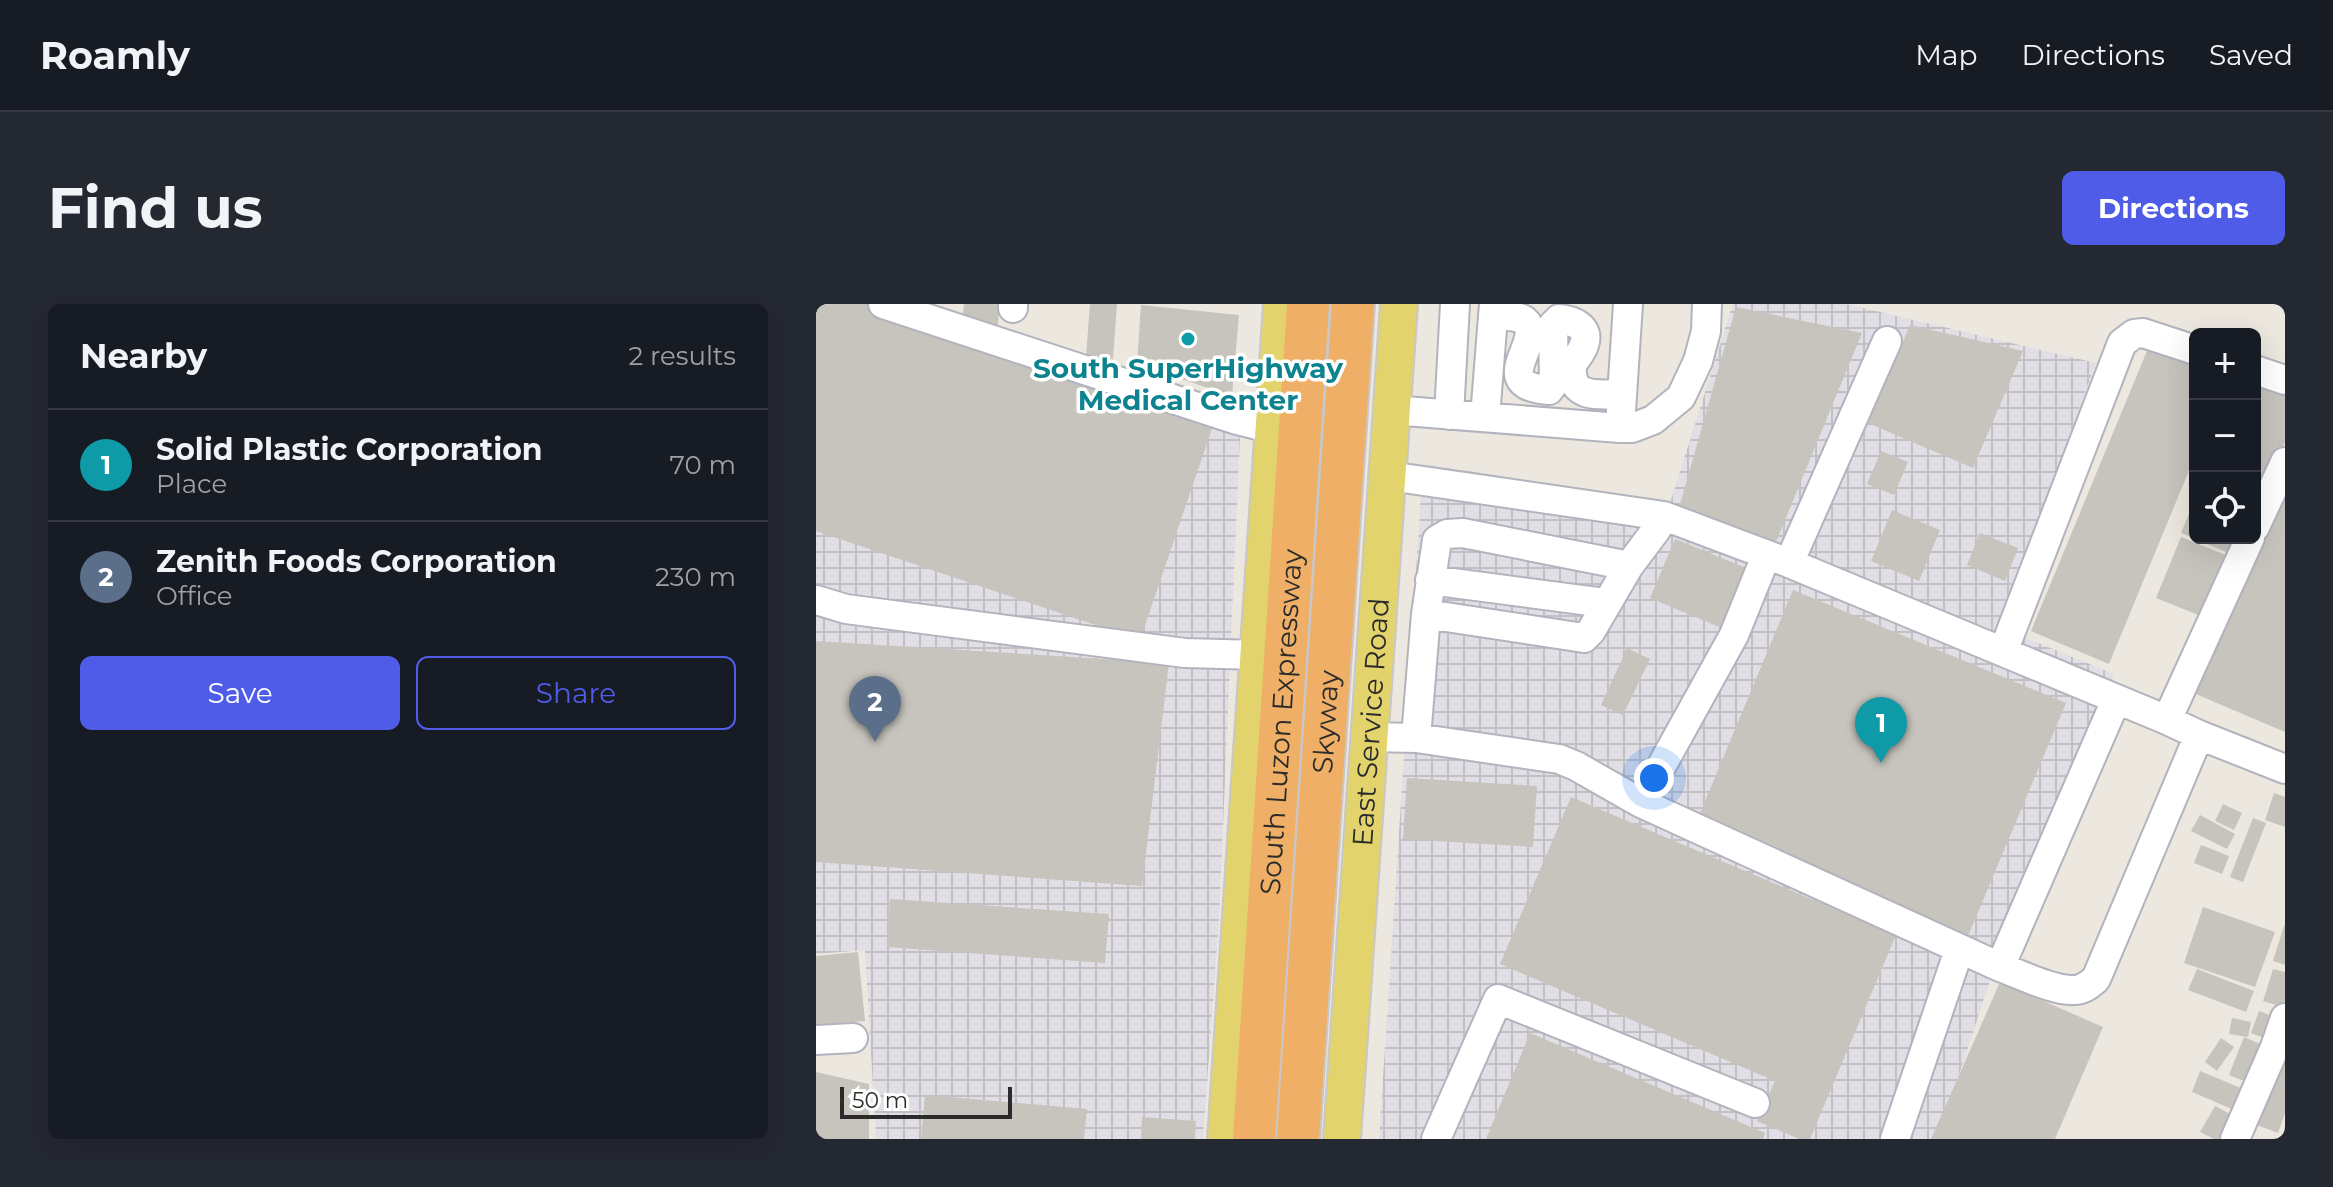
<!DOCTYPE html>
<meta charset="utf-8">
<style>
:root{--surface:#171b24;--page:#242831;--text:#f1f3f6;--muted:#9ea1a6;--line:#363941;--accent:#4f5ce8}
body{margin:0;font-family:Montserrat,sans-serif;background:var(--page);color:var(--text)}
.controls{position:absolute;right:24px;top:24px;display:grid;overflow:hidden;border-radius:12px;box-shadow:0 8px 32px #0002}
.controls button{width:72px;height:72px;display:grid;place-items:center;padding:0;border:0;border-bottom:2px solid var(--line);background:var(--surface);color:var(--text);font:40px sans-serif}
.scale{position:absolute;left:24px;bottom:20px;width:172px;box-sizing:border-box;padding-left:8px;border:4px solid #2b2b2b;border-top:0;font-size:22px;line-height:28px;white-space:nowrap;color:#2b2b2b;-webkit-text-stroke:6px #fff;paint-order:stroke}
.you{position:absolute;left:838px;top:474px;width:28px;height:28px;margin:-20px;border:6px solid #fff;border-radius:50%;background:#1a73e8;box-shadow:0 0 0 12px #1a73e833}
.badge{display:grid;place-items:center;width:52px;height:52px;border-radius:50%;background:var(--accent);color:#fff;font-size:26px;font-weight:700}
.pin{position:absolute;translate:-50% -66px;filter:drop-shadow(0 2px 4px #0008)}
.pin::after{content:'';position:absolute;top:42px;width:28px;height:24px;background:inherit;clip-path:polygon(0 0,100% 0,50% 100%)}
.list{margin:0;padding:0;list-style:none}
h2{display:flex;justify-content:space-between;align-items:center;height:104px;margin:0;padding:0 32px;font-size:34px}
h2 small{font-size:26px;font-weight:400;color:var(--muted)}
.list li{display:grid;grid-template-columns:52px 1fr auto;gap:24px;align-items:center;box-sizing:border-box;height:112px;padding:0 32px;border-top:2px solid var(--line)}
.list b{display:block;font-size:30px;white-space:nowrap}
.list p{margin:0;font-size:26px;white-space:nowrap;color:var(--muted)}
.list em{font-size:26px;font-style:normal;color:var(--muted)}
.actions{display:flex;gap:16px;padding:24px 32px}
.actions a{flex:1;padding:18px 0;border:2px solid var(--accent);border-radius:12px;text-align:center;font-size:28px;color:var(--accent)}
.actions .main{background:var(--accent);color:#fff}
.icon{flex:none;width:44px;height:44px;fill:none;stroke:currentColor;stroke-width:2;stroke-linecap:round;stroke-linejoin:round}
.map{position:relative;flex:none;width:1469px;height:835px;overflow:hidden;border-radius:12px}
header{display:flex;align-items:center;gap:48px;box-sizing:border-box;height:112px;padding:0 40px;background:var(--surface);border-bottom:2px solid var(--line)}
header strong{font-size:38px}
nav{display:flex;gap:44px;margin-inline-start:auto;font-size:28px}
.intro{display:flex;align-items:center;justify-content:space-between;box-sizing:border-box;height:192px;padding:0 48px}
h1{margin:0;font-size:56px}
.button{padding:20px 36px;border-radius:12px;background:var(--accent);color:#fff;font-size:28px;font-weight:700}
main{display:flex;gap:48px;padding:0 48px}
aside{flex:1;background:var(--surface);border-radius:12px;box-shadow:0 8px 32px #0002}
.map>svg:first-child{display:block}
.industrial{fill:url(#industrial-grid)}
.building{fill:#c7c4be}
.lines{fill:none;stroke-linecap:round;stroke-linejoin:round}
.minor-casing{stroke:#b2b3bd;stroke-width:32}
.major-casing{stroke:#c8c8c8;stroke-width:40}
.highway-casing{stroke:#c8c8c8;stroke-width:46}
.minor{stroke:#fff;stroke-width:28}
.major{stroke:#e3d36c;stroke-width:36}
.highway{stroke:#efaf67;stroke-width:42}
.culture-dot{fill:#0f9aa8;stroke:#fff;stroke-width:3}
.labels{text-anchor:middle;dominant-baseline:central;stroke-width:7;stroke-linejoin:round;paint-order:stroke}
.culture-label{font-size:28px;font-weight:bold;fill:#0d838f;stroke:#fff}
.street-label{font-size:28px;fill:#2b2b2b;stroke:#fff}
</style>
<header>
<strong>Roamly</strong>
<nav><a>Map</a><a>Directions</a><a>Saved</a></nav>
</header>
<div class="intro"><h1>Find us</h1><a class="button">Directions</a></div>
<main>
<aside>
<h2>Nearby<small>2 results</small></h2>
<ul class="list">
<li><span class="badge" style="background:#0f9aa8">1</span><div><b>Solid Plastic Corporation</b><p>Place</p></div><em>70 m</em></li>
<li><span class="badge" style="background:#5c6f8a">2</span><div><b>Zenith Foods Corporation</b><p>Office</p></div><em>230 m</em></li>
</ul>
<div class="actions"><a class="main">Save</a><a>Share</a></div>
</aside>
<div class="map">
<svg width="1469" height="835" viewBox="0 0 1469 835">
<defs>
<pattern id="industrial-grid" width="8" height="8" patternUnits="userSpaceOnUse" patternTransform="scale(2)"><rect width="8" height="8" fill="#e1dfe5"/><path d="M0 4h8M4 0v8" fill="none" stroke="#c1c0c5"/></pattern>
</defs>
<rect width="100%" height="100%" fill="#ece7df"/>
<path class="industrial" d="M0,0H116L425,109L403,614L387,835H60L49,646L0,650Z
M917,0H1030L1280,59L1183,323L1298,370L1188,634L1122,835H563L607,160L854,199Z"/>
<path class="building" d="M0,0H62L400,113L324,336L0,227Z
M148,0H183L182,22L146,19Z
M274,0H301L296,68L269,66Z
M325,1L423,11L416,92L321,60Z
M920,3L1046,29L955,250L861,211Z
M1094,21L1207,47L1157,164L1052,119Z
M1333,42L1379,61V152L1293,360L1215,327Z
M1439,76L1469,89V138L1453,177L1439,171Z
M1065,147L1092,158L1078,191L1051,180Z
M1469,171V428L1375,388Z
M1379,195V234H1428L1420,252L1365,229Z
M1076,206L1124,226L1103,277L1055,257Z
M1164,229L1202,244L1189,277L1151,261Z
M1365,233L1417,254L1392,315L1340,294Z
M859,235L940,268L915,328L834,294Z
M977,286L1250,399L1152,632L880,519Z
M0,337L353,359L326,582L0,558Z
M811,344L834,355L807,411L785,401Z
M591,474L721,482L717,543L587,535Z
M1458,489L1469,493V523L1449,516Z
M755,493L1080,631L994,835H983L941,817L959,777L684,660Z
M1407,500L1426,509L1418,526L1399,517Z
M1384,511L1419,530L1411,545L1375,527Z
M1437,514L1450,519L1427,578L1414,573Z
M1385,541L1413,552L1406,570L1378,559Z
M74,595L293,610L289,659L71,643Z
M1387,603L1459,628L1439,683L1368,659Z
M1468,622H1469V661L1457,657Z
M42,648L49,717L0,721V652Z
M1381,665L1438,687L1430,708L1372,686Z
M1457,665L1469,668V695L1467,703L1447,697Z
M1184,678L1287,723L1239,835H1115Z
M1443,707L1464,715L1456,737L1435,729Z
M1416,714L1435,718L1432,733L1413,730Z
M714,729L949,829L947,835H670Z
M1428,733L1453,744L1438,781L1413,771Z
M1405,734L1418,743L1401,767L1389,758Z
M1465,758L1469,759V809L1462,829L1441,821Z
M1384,767L1432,787L1423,808L1376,788Z
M0,768L53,780V835H0Z
M109,791L271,805L268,835H105Z
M1399,802L1422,814L1410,835H1398L1384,828Z
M326,813L380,817L379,835H325Z"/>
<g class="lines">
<defs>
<path id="minor" d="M67,0L421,116L457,125
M197,4V0
M677,11C686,12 700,11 708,16C732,35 668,82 733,86L738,79L737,21L743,15C756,16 775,23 768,41C763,56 752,56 757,75C759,82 762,85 769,88C780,92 794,90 806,90
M1439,66L1469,76
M576,106L804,124H816L837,116L865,93L882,57L890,27L891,0
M805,107L812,0
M633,111L639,0
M669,113L678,0
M573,172L848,212L973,259L1351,416L1383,431L1469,465
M1439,223L1469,158
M973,259L1071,37
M614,276L789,299
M0,296L30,305L369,349L443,351
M610,310L768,334L775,327L813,262
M1187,348L1306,39L1318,30L1327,29L1379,46
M1351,416L1434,234
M554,433L600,434L743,455L760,462L825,499L1184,663L1300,396
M600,434L610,310L621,236L631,230L647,229L813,262L840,226L848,212
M825,499L918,331L950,252
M1184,663C1204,670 1237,687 1258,686C1267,686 1273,681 1280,675L1383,431
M0,736L37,734
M620,835L682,695L939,799
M1079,835L1143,646
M1419,835L1459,743L1469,714"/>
<g id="major">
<path d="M410,835L466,0"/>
<path id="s1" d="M526,835L583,0"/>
</g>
<g id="highway">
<path id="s2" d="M438,835L492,0"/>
<path id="s3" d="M482,835L537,0"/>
</g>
</defs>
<use href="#minor" class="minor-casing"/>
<use href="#major" class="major-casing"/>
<use href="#highway" class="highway-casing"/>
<use href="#minor" class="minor"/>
<use href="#major" class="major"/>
<use href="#highway" class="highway"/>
</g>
<circle class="culture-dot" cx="372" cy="35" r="8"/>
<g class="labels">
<g class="culture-label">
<text x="372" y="64">South SuperHighway<tspan x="372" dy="32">Medical Center</tspan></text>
</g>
<g class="street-label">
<text stroke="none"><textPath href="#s2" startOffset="418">South Luzon Expressway</textPath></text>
<text stroke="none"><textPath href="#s3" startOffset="418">Skyway</textPath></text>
<text stroke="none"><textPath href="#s1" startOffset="418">East Service Road</textPath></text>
</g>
</g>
</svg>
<div class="controls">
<button>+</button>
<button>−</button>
<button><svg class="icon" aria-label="locate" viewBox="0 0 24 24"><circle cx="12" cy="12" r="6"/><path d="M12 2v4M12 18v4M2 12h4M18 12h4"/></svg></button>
</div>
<div class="scale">50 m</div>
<div class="you"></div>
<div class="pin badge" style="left:1065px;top:459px;background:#0f9aa8">1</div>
<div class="pin badge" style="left:59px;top:438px;background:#5c6f8a">2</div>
</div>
</main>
